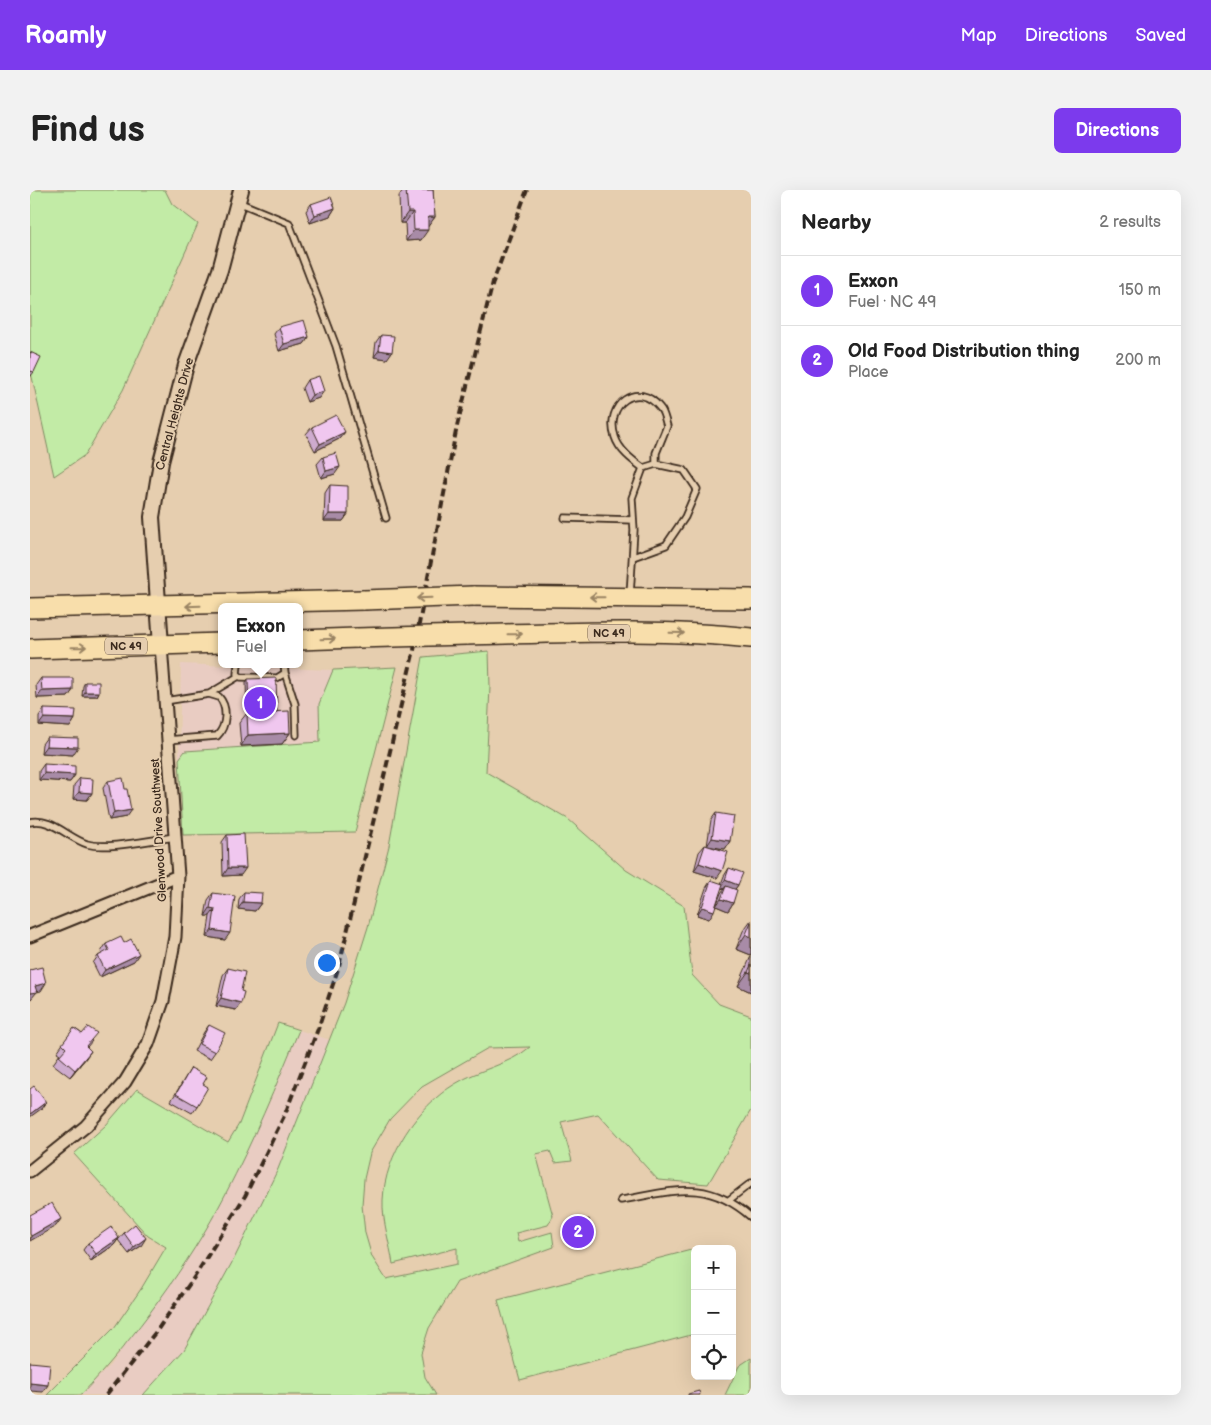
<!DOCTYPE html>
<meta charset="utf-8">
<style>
:root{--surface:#fff;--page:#f2f2f2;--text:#222;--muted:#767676;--line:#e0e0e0;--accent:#7c3aed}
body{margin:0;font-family:"Balsamiq Sans",sans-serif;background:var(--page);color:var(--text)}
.controls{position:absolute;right:15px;bottom:15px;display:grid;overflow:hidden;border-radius:8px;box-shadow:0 5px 20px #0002}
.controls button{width:45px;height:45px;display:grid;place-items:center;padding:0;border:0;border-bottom:1px solid var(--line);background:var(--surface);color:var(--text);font:25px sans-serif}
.you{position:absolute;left:296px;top:772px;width:18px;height:18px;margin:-12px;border:4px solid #fff;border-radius:50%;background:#1a73e8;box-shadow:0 0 0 8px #1a73e833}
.badge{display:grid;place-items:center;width:32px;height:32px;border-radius:50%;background:var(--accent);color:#fff;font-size:16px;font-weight:700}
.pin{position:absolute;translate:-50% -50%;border:2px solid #fff;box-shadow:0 1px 5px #0006}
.popup{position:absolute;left:188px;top:413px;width:85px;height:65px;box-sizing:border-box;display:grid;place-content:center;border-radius:8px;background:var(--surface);filter:drop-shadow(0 1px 4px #0005);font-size:16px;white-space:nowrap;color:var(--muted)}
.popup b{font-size:19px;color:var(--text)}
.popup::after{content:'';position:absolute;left:50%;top:100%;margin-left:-10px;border:10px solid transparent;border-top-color:var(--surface)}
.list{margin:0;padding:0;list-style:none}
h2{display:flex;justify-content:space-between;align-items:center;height:65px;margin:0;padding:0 20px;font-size:21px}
h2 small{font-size:16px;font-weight:400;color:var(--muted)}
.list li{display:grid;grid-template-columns:32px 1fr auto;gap:15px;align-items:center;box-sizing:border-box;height:70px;padding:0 20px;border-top:1px solid var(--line)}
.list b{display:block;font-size:19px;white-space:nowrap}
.list p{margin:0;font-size:16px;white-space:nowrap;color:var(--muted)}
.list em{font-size:16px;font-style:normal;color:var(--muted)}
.icon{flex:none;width:28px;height:28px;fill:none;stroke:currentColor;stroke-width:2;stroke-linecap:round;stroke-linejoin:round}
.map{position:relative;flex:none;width:721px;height:1205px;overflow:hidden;border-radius:8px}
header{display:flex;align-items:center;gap:30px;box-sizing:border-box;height:70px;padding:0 25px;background:var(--accent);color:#fff}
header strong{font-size:24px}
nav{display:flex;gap:28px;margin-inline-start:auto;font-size:18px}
.intro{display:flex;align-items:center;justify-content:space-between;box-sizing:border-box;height:120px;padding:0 30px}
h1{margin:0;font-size:35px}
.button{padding:12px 22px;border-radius:8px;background:var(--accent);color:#fff;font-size:18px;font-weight:700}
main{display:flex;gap:30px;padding:0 30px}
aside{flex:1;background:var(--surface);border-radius:8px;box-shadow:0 5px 20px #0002}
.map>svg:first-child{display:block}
.built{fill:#e9ccc2}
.green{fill:#c2eba6;stroke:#7e8a62;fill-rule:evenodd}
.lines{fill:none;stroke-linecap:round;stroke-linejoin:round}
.service-casing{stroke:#3b2a1e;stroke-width:9}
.minor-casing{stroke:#3b2a1e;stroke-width:15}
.tertiary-casing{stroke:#3b2a1e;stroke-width:18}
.trunk-casing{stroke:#3b2a1e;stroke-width:22}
.service{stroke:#e6ceaf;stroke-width:5.5}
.minor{stroke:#e6ceaf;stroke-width:11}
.tertiary{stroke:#e6ceaf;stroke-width:14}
.trunk{stroke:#f8deab;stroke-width:19}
.rail{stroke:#3b2a1e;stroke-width:4;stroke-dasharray:8 4;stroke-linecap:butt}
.trunk-bridge-casing{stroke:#3b2a1e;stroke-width:22;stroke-linecap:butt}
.trunk-bridge{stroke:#f8deab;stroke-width:19}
.wall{fill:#ceabce;stroke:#3b2a1e}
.shaded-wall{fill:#a88ba7;stroke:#3b2a1e}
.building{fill:#f0c7ef;stroke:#3b2a1e}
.oneway{stroke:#9a8464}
.labels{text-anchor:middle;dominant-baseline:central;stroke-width:4;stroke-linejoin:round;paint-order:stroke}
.shield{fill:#e6ceaf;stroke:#6e5b4a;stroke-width:1}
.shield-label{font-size:11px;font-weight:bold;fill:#3b2a1e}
.street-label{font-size:12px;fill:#3b2a1e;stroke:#e6ceaf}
</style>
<header>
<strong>Roamly</strong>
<nav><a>Map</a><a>Directions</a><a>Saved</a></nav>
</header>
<div class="intro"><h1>Find us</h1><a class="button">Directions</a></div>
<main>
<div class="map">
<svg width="721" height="1205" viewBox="0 0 721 1205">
<rect width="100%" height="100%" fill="#e6ceaf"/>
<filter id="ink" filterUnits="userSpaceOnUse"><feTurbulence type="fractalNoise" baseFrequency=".02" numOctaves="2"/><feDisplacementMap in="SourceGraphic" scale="10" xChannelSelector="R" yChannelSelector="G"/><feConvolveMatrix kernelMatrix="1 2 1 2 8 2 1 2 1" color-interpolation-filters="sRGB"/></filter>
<g filter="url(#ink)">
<path class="built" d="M151,474L303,480L289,514L290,552L155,561L149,569Z
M269,840L300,850L248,979L205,1067L154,1160L113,1205H51L80,1175L119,1122L156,1069L194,1007L239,913Z"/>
<path class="green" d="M0,0H135L142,14L168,34L93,200L55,265L24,286L0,178Z
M459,461L460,497L456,582L538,629L596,680L654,716L662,785L689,814L721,826V920L678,994L628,990L568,924L531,932L542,971L525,973L520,961L506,964L523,1026L518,1035L486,1043L488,1052L522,1042L524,1057L427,1092L399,1138L391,1163L395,1187L406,1205H113L154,1160L205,1067L248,979L314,813L338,737L359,656L393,467ZM500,857C479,875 449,879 425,894C387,917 355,965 353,1010C352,1031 360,1054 363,1074L427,1058V1074L356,1089L342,1067L335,1043L332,1015L334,989L340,963L360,929L392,896L458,858Z
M367,477L325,642L153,645L149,569L155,561L290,552L289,514L303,480Z
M248,833L269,840C246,896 223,951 195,1005C160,1073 103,1150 51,1205H17L84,1138L111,1099L136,1057L118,1046L44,964L76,935L107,899L198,952L209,934Z
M661,1060L665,1073V1144L490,1190L468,1110Z
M721,1168V1205H695L709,1176Z"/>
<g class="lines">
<defs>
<path id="service" d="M208,12L259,33L306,156L356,328
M613,278C602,270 589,260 585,247C574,215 608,189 630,218C634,222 635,230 637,236L626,263V274
M535,328L603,330
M600,405L604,340L602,308L613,278L626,274L654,280L667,299L655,327L636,355L603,367
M208,474L207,484L211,487L247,488L255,483L254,474
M255,483L265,514L266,545
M179,504L209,486
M135,511L179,504L189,507C198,517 197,536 187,546L137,550
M0,632C21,627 38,648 57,654C78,660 123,649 146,647
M591,1010C645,1001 676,988 721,1027
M699,1010L721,993"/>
<path id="minor" d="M0,746L148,686
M0,981L56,936L95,892L118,854L133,811L145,747L148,686L131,455"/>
<path id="tertiary" d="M131,455L122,327L131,272L156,175L190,80L211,0"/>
<path id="trunk" d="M443,406L721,409
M0,418L334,410
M436,445C531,443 627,438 721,448
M269,450L327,448
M0,459L191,453"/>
</defs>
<use href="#service" class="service-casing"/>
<use href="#minor" class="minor-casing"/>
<use href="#tertiary" class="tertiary-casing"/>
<use href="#trunk" class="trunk-casing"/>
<use href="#service" class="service"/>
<use href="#minor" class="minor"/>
<use href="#tertiary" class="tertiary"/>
<use href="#trunk" class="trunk"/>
<path class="rail" d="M76,1205L128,1139L165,1086L215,1006L255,924L288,839L309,776L384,460L427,236L463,92L497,0"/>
<defs>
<path id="trunk-bridge" d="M334,410L443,406
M327,448L436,445"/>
</defs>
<use href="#trunk-bridge" class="trunk-bridge-casing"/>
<use href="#trunk-bridge" class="trunk-bridge"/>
</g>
<path class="wall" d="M373,0H403L405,27L398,36L391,50L376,51L375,33H370L369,6Z
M281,14L305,18L300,26L280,33L276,21Z
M249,137L279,147L274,154L249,161L244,144Z
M351,145L357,169L344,167L346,152Z
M0,162L4,182L0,187Z
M277,190L289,208L277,212L272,198Z
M282,237L315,242L309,249L285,261L276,244Z
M293,267L305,284L291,288L287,274Z
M300,295L318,324L313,331H294L295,303Z
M11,488L43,500L38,507L7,508L6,495Z
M218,489L247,522L260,543L252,554L211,556L209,533L217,523L216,493Z
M55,492L69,502L67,506H52L53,496Z
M14,519L45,529L40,537L9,535V526Z
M17,547L43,565L11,563L12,554Z
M14,574L45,585L40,592L9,590V581Z
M50,588L62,603L57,610L43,609L44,595Z
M78,591L95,599L96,627L79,630L73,598Z
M686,623L700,651L695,659L677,656L681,630Z
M197,645L211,685L193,686L192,652Z
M675,655L687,688L664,681L669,662Z
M699,678L708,695L705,699L703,713L698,721L686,716L691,703L694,699L691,698L679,729L667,725L676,698L681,690L691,694L694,686Z
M214,702L231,713L225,721L208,719L209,709Z
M183,703L195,750L177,747L180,726H175L178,710Z
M721,730V765L706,759L713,741Z
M76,754L104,771L70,787L63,773L68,766L72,764L71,762Z
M721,766V802L708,796Z
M198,778L211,801L206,820L186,816L193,785Z
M179,835L185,862L180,869L164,861L174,842Z
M44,838L62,851L57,857L56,868L40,887L23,874L30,864L27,862Z
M161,878L173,894L167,916L162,923L141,911Z
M543,1031L546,1033L547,1032L559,1042L557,1049L542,1053L539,1043L536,1042Z
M94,1043L111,1056L99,1064L88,1050Z
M89,1048L84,1055L61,1071L53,1060L58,1053Z"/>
<path class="shaded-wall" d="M305,18L300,26L280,33L285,25Z
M378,22H383L375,33H370Z
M398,27H405L397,38Z
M384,40H398L391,50L376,51Z
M279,147L274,154L249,161L254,154Z
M349,160L362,162L357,169L344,167Z
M294,201L289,208L277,212L282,205Z
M315,242L309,249L285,261L290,254Z
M310,277L305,284L291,288L296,281Z
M299,324H318L313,331H294Z
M43,500L38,507L7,508L12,501Z
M55,502H69L67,506H52Z
M14,528L45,529L40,537L9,535Z
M260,543L252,554L211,556L218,545Z
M16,556L48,557L43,565L11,563Z
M14,583L45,585L40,592L9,590Z
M49,602L62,603L57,610L43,609Z
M101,620L96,627L79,630L84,623Z
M682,648L700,651L695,659L677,656Z
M669,673L692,681L687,688L664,681Z
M198,678H216L211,685L193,686Z
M695,690L708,695L703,702L696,696L694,699L690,697Z
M691,709L703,713L698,721L686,716Z
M213,712L231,713L225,721L208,719Z
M672,717L684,721L679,729L667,725Z
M180,718L185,719L180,726H175Z
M182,740L200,743L195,750L177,747Z
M716,744L721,747V765L706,759Z
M109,764L104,771L70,787L75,780Z
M718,782L721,783V802L708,796Z
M16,793L11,801L7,802L1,809H0V803L5,796Z
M191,808L211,813L206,820L186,816Z
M61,861L56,868L40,887L45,880Z
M16,912L11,919L0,927V924Z
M31,1029L26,1036L0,1051L1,1046Z
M561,1039L559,1043L548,1046L551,1042Z
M560,1045L557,1049L542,1053L544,1049Z
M89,1048L84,1055L61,1071L66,1064Z
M116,1048L111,1056L99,1064L104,1057Z
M0,1193L18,1195L13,1202L0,1201Z"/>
<path class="building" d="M376,0H403L405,27H398V40H384L383,22H378Z
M301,7L305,18L285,25L281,14Z
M274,130L279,147L254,154L249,137Z
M351,145L364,146L362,162L349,160Z
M0,162L11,167L4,182L0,181Z
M289,186L294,201L282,205L277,190Z
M306,225L315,242L290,254L282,237Z
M306,263L310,277L296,281L293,267Z
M300,295L318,296V324H299Z
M11,488H43V500L12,501Z
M246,488L247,522L219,523L218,489Z
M55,492H69V502H55Z
M14,519L46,520L45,529L14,528Z
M259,521L260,543L218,545L217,523Z
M17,547L48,548V557L16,556Z
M14,574L45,576V585L14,583Z
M50,588L63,589L62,603L49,602Z
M93,588L95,599H97L101,620L84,623L78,591Z
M686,623L704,626L700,651L682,648Z
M214,644L216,678H198L197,645Z
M675,655L698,662L692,681L669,673Z
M699,678L713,683L708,695L695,690Z
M681,690L693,694L684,721L672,717Z
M696,696L707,700L703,713L691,709Z
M214,702L232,703L231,713L213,712Z
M183,703L205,706L200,743L182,740L185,719L180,718Z
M721,732V747L716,744Z
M91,747L94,753L101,749L109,764L75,780L68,766L79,760L76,754Z
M721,775V783L718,782Z
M12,777L16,793L5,796L7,802L0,803V780Z
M198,778L215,782L211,801L214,802L211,813L191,808Z
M179,835L195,843L185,862L169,854Z
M58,837L67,843L56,856L61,861L45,880L29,866L36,858L32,854L44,838L52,844Z
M161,878L177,887L173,894L178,897L167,916L146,904Z
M4,896L16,912L0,924V899Z
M22,1013L31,1029L1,1046L0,1044V1025Z
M559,1029L561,1039L551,1042V1044L559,1042L560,1045L544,1049L542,1040L539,1038L543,1031L548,1034L547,1032Z
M105,1034L116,1048L104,1057L94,1043Z
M81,1037L89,1048L66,1064L58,1053Z
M0,1172L20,1174L18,1195L0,1193Z
M669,1201L670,1205H658V1204Z"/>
<defs><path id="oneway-shaft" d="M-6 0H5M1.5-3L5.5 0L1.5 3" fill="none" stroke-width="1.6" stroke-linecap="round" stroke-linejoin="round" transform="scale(1.25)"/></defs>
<g class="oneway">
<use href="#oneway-shaft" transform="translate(567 407) rotate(-179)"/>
<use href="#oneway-shaft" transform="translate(394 408) rotate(178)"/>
<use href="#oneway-shaft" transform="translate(163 416) rotate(178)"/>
<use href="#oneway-shaft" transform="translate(647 443) rotate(1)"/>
<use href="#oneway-shaft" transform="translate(485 444) rotate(-1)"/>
<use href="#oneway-shaft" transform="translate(298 449) rotate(-2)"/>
<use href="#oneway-shaft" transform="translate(49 457) rotate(-1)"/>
</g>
</g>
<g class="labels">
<g class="shield">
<rect x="558" y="434.5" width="42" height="17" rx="4"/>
<rect x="75" y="447.5" width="42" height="17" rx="4"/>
</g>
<g class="shield-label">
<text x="579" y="443">NC 49</text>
<text x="96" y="456">NC 49</text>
</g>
<g class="street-label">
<text transform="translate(145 224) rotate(-75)">Central Heights Drive</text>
<text transform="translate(129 640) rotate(-93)">Glenwood Drive Southwest</text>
</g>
</g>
</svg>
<div class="controls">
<button>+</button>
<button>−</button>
<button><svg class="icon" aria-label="locate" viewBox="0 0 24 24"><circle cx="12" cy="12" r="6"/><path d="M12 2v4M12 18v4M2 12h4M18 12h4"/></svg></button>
</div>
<div class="you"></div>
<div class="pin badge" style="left:230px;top:513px">1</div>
<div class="popup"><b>Exxon</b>Fuel</div>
<div class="pin badge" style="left:548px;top:1042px">2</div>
</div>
<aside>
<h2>Nearby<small>2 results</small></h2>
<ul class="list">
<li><span class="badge">1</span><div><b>Exxon</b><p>Fuel · NC 49</p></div><em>150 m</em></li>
<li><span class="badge">2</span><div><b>Old Food Distribution thing</b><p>Place</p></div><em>200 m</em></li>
</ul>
</aside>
</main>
